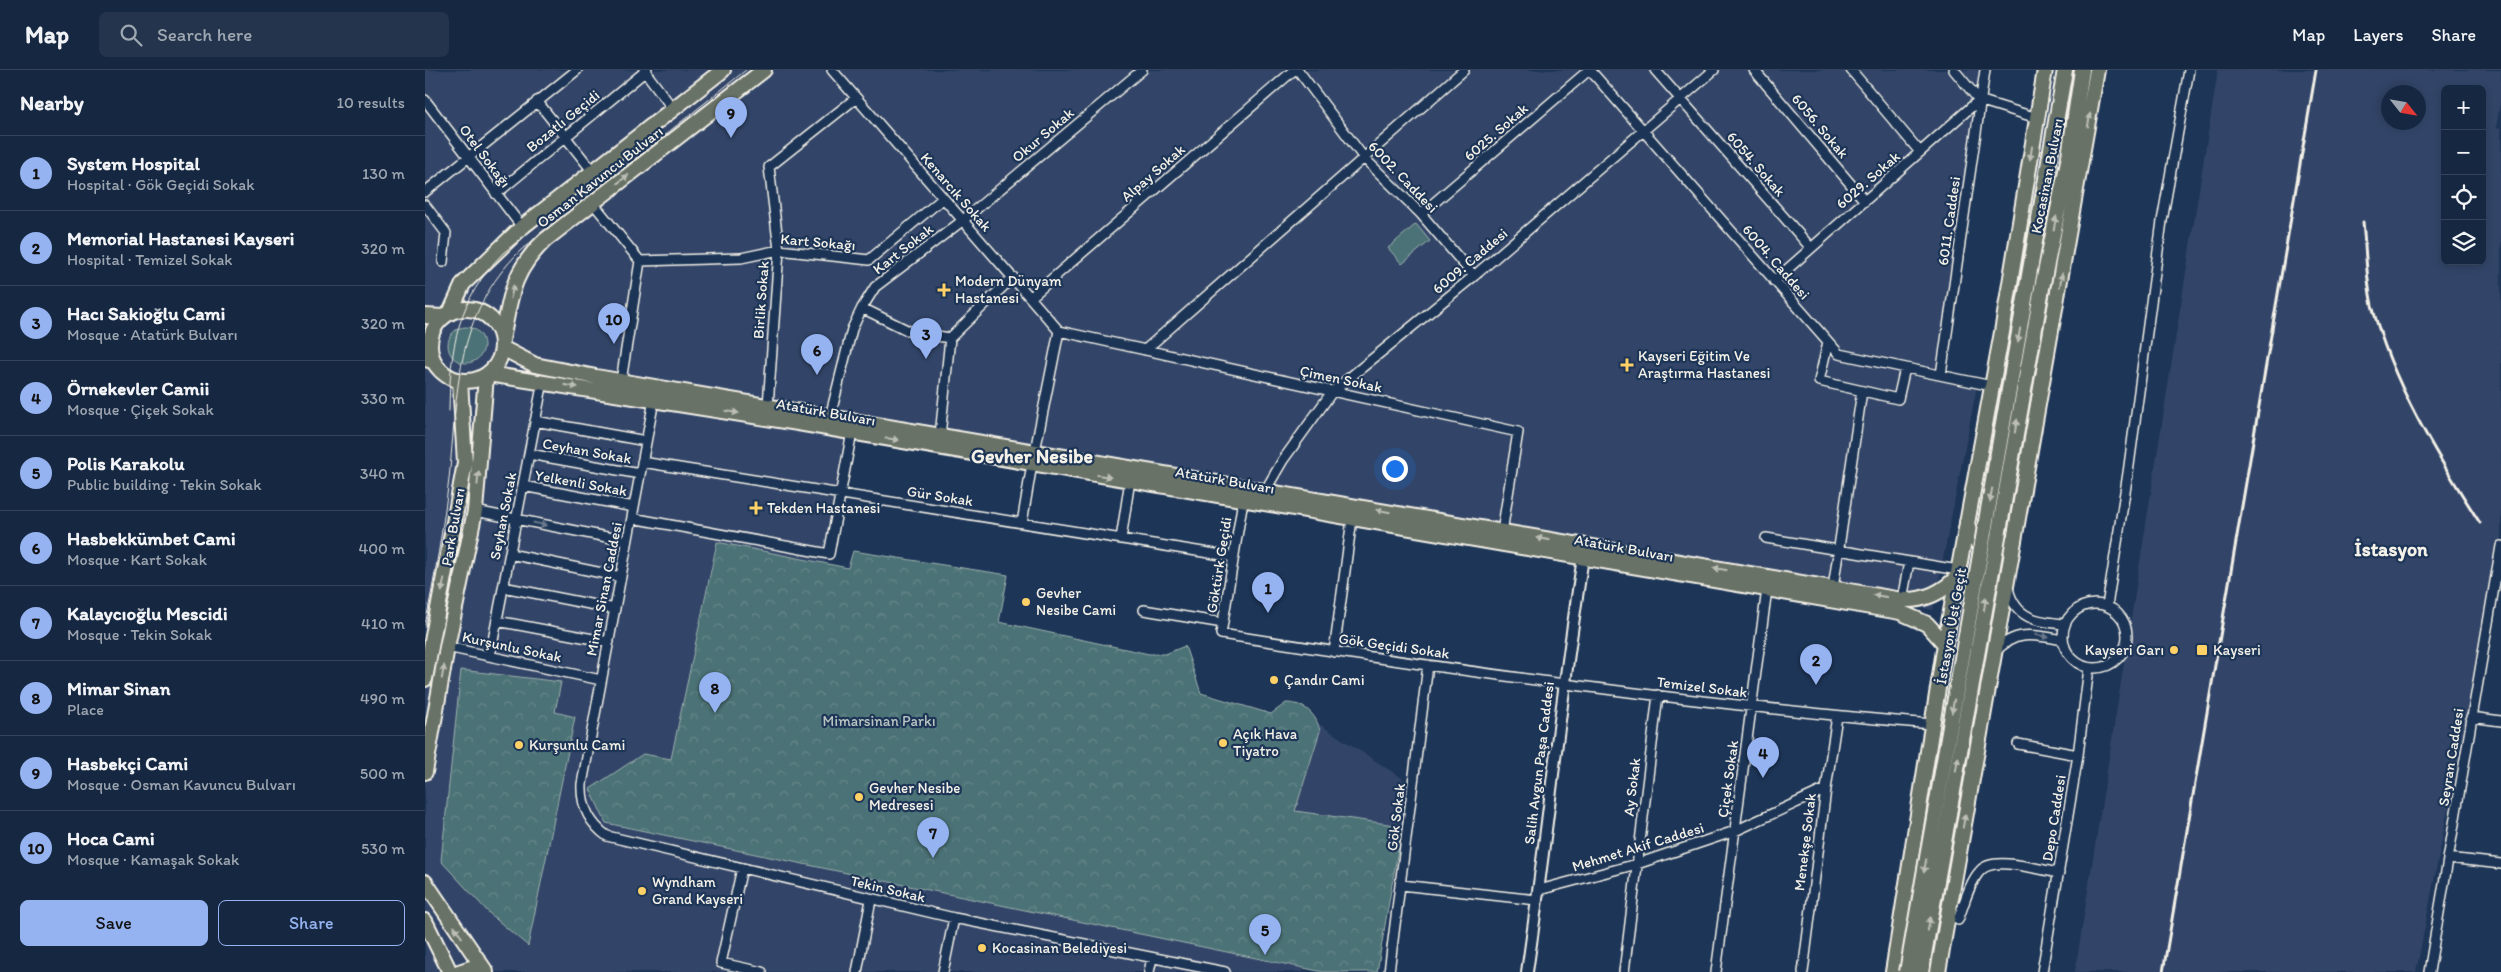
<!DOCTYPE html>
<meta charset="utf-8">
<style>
:root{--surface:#162841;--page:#23344c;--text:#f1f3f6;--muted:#9ea6b1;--line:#35445a;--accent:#95b2f1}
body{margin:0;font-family:Itim,sans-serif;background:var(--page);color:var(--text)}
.controls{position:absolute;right:15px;top:15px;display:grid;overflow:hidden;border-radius:8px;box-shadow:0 2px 8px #0003}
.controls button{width:45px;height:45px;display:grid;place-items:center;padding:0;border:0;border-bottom:1px solid var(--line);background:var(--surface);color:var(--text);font:25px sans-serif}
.compass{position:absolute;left:1956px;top:15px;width:45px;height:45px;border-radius:50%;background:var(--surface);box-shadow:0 2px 8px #0003;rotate:121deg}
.you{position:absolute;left:969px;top:398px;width:18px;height:18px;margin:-12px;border:4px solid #fff;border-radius:50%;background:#1a73e8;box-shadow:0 0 0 8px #1a73e833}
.badge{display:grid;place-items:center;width:32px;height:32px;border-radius:50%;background:var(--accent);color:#111;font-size:16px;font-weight:700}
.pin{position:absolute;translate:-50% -41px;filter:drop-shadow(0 1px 2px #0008)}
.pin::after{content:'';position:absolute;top:26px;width:18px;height:15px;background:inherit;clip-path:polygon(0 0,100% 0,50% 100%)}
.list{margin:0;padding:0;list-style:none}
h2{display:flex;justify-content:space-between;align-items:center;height:65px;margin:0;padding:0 20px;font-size:21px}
h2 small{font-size:16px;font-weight:400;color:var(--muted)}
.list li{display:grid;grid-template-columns:32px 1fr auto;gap:15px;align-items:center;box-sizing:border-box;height:75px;padding:0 20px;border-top:1px solid var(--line)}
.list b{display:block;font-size:19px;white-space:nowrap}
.list p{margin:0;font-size:16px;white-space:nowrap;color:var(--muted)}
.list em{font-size:16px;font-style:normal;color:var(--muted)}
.actions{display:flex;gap:10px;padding:15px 20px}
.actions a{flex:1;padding:11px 0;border:1px solid var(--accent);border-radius:8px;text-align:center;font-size:18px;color:var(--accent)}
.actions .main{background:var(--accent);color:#111}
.icon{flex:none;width:28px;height:28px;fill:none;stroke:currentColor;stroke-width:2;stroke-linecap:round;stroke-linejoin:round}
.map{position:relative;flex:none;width:2076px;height:902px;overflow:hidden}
header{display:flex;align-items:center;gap:30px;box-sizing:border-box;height:70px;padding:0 25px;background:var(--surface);border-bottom:1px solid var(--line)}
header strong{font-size:24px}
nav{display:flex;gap:28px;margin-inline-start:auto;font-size:18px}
.search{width:350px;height:45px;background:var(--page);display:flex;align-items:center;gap:12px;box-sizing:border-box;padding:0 18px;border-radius:8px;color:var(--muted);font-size:19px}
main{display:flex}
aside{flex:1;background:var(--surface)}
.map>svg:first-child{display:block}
.built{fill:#304468;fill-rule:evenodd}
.grass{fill:#4b7276;stroke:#a0b2af}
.park{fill:url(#park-crowns);stroke:#a0b2af}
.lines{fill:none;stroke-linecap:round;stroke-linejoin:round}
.minor-casing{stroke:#f4f1e8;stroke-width:12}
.tertiary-casing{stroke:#f4f1e8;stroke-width:14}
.primary-casing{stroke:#f4f1e8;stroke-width:18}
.trunk-casing{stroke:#f4f1e8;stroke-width:18}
.minor{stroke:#1d3557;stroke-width:9}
.tertiary{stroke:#1d3557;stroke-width:10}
.primary{stroke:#697266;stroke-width:14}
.trunk{stroke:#697266;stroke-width:14}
.tram{stroke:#f4f1e8;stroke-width:1}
.rail{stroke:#f4f1e8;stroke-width:3}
.trunk-bridge-casing{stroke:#f4f1e8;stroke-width:18;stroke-linecap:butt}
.trunk-bridge{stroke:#697266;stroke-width:14}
.oneway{fill:#bcbeb4}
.oneway2{fill:#68778a}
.poi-dot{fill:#ffd166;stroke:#1d3557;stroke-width:2}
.labels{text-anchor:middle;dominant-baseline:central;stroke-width:4.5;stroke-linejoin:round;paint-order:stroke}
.street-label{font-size:15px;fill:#f4f1e8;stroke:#1d3557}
.poi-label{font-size:15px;fill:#f4f1e8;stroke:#1d3557;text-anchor:start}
.park-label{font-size:15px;fill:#b9c5c0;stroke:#1d3557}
.district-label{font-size:20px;font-weight:bold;fill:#f4f1e8;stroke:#1d3557}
</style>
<header>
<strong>Map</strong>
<div class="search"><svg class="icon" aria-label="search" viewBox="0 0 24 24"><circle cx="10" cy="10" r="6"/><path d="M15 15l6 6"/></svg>Search here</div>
<nav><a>Map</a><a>Layers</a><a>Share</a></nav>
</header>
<main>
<aside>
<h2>Nearby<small>10 results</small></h2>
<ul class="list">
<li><span class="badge">1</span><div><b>System Hospital</b><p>Hospital · Gök Geçidi Sokak</p></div><em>130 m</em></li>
<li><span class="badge">2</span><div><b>Memorial Hastanesi Kayseri</b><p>Hospital · Temizel Sokak</p></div><em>320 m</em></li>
<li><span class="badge">3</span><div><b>Hacı Sakioğlu Cami</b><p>Mosque · Atatürk Bulvarı</p></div><em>320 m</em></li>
<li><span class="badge">4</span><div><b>Örnekevler Camii</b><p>Mosque · Çiçek Sokak</p></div><em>330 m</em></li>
<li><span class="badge">5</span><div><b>Polis Karakolu</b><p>Public building · Tekin Sokak</p></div><em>340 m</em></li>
<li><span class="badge">6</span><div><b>Hasbekkümbet Cami</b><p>Mosque · Kart Sokak</p></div><em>400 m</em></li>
<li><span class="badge">7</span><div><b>Kalaycıoğlu Mescidi</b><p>Mosque · Tekin Sokak</p></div><em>410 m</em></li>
<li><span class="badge">8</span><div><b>Mimar Sinan</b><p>Place</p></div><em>490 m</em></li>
<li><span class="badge">9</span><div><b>Hasbekçi Cami</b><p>Mosque · Osman Kavuncu Bulvarı</p></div><em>500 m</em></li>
<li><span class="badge">10</span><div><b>Hoca Cami</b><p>Mosque · Kamaşak Sokak</p></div><em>530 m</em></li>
</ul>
<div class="actions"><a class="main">Save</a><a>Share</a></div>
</aside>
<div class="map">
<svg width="2076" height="902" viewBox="0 0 2076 902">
<defs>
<pattern id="park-crowns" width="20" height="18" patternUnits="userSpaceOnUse" patternTransform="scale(1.25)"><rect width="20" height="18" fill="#4b7276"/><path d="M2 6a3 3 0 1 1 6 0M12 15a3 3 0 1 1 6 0" fill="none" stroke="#66878a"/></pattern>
</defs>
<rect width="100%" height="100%" fill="#1d3557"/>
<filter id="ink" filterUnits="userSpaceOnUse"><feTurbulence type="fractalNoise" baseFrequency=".02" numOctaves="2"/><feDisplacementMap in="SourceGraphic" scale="10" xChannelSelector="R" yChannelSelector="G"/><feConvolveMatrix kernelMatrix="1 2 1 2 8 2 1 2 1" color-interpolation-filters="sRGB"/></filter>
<g filter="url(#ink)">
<path class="built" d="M0,0H1564L1512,304L1553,311L1508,540L425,355L400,493L291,472L246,690L181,753L879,898L878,902H0Z
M1793,0H2076V28L2071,58L2076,59V470L1991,902H1650ZM2020,19H2057V191H2020ZM1964,22H1994V52H1964Z
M894,654L989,716L984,757L870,741L895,661Z"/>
<path class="grass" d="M991,154L1005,171L977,194L963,178Z
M23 275a18 18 0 1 1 36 0a18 18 0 1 1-36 0Z"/>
<path class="park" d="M292,472L423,498L428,481L583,505L574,552L724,584H740L760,576L776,623L846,644L861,633C879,633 891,643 895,661L870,741L977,756L952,902H898L181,753L165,719L218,684L246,689Z
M36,600L136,612L130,642L150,647L103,876L65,844L16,791Z"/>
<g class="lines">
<defs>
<path id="minor" d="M219,0L248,39
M407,0L634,261
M873,0L939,88L996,144L1049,206
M1165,0L1414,284L1567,316
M1230,0L1386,178
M1329,0L1440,131
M1426,0L1495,82
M1529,0L1554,30L1612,48
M0,30L97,157
M112,31L169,103
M0,122L152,0
M71,124L222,0
M168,133L215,191L196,311
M0,135L21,163L18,192
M996,144L1164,0
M215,191L316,188L354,180L444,190L517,129
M1349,211L1554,30
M606,227L869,0
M437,238L486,262L525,268L588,207
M634,261L1093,362L1077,462
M1403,272L1394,311L1473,329L1480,298
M720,280L1039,0
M1516,305L1560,0
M229,330L157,714C156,736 164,753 182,766L529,848L800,902
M343,336L354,180L344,97L431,28
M405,347L427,259L437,238L450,217L537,151L717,0
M110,351L221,371
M515,366L525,268
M610,381L634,261
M104,384L215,404
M217,392L809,487
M98,416L209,437
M840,421L858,390L907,322L1049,206L1289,0
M818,430L796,564C1032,601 1269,634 1507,654
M50,441L202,471
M207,448L404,484L427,362
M597,453L607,394
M1341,468L1533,500
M696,469L705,410
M85,484L196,507
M78,517L190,539
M1408,518L1437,321
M1583,518C1590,549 1613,552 1640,554
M1477,530L1484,492
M1638 566a32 32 0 1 1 64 0a32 32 0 1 1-64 0Z
M1682,536L1703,403L1737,151L1764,0
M719,540L798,553
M72,551L184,572
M22,577L176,610
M909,582L927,449
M1570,583C1588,559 1612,565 1638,570
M65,586L118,311
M2046,647L2076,651
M1593,674L1653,685
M2023,788L2076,794
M317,798L296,893L337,902
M976,815L1112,830
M1114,820L1212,794L1310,761L1401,719
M1533,850C1539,835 1544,813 1555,801C1568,785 1615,800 1634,803
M432,902L446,830
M518,902L529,848
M724,902L727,888
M964,902L1003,595
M1199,902L1233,625
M1291,902L1342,519
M1378,902L1401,719L1412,646
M1617,902L1653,685L1664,598
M2004,902L2076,476"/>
<path id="tertiary" d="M1102,902C1122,764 1136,625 1158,488"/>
<path id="primary" d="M0,246L18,247
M77,278L110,295L171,307L1477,530C1499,531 1517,523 1532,507
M0,289L8,291
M63,304L373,353L1475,542L1502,554L1520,574"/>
<path id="trunk" d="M1602,217L1640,0
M1617,218L1644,86L1657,0
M5 275a36 36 0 1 1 72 0a36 36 0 1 1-72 0Z
M25,243L38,214L97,157L298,0
M77,270C86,226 86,203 120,170L339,0
M1542,452C1544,472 1563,485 1582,473
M0,609L40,393L35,311
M0,702L22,577L50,441L61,306
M0,812L61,902
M0,851L25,902
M34,902L46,898L60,902
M1468,902L1520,574L1577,262L1620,0
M1513,902L1672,0"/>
</defs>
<use href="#minor" class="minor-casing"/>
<use href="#tertiary" class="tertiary-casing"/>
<use href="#primary" class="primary-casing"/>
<use href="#trunk" class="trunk-casing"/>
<use href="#minor" class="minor"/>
<use href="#tertiary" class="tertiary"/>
<use href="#primary" class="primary"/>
<use href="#trunk" class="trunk"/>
<path class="tram" d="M24,341C25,278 32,230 78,183L237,57
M0,555C10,507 18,458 24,409C33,321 29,246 96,180L321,0"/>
<path class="rail" d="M1938,152C1941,179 1941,209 1947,235C1967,313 2012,386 2055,453
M1738,902L1891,0"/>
<defs>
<path id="trunk-bridge" d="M1482,902L1602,217
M1496,902L1617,218"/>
</defs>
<use href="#trunk-bridge" class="trunk-bridge-casing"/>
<use href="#trunk-bridge" class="trunk-bridge"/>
</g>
<defs><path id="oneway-solid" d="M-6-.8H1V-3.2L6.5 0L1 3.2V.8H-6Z" transform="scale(1.25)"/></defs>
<g class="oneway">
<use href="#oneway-solid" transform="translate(1664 50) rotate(-80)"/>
<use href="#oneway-solid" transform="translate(1606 83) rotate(99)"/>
<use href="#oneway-solid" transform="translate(198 109) rotate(-38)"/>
<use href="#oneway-solid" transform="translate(1630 153) rotate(-79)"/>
<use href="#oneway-solid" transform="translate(1636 210) rotate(-80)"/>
<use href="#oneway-solid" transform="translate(87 222) rotate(-77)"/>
<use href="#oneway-solid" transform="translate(1594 265) rotate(100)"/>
<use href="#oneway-solid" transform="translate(146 316) rotate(9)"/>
<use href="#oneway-solid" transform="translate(307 342) rotate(9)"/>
<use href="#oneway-solid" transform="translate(1591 356) rotate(-80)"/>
<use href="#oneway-solid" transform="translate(467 369) rotate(10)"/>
<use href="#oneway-solid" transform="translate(679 406) rotate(10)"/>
<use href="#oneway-solid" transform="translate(53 408) rotate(-85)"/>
<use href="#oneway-solid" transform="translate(1566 425) rotate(100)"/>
<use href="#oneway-solid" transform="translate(958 441) rotate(-170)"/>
<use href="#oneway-solid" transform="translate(1118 469) rotate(-170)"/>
<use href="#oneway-solid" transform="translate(1295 499) rotate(-170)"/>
<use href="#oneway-solid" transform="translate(18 515) rotate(101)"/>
<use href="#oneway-solid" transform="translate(1455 526) rotate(-170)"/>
<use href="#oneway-solid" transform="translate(1560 534) rotate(-80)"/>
<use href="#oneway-solid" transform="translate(18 602) rotate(-80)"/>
<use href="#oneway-solid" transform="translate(1528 636) rotate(100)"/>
<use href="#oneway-solid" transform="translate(1532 694) rotate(-80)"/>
<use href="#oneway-solid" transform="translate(1539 751) rotate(-80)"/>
<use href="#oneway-solid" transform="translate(1500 796) rotate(100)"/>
<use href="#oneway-solid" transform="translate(1504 854) rotate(-80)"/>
<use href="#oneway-solid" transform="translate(33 862) rotate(-125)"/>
</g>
<g class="oneway2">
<use href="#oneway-solid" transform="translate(115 454) rotate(11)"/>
<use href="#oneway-solid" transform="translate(1617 566) rotate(11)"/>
</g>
</g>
<g class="poi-dot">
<path d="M516.5 212.5h5v5h5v5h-5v5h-5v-5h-5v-5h5z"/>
<path d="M1199.5 287.5h5v5h5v5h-5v5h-5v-5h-5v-5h5z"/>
<path d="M328.5 430.5h5v5h5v5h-5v5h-5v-5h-5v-5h5z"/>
<circle cx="601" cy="532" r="5"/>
<circle cx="1749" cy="580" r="5"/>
<rect x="1771" y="574" width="12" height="12" rx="2.5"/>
<circle cx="849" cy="610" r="5"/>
<circle cx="798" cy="673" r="5"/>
<circle cx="94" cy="675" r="5"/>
<circle cx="434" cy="727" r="5"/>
<circle cx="217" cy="821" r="5"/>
<circle cx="557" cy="878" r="5"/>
</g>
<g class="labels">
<g class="street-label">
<text transform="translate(138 51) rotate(-39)">Bozatlı Geçidi</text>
<text transform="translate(1395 56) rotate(50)">6056. Sokak</text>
<text transform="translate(1071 62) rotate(-41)">6025. Sokak</text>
<text transform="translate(618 65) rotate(-40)">Okur Sokak</text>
<text transform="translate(60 86) rotate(53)">Otel Sokağı</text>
<text transform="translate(1331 94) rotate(49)">6054. Sokak</text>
<text transform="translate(728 103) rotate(-41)">Alpay Sokak</text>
<text transform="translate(1622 106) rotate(-79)">Kocasinan Bulvarı</text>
<text transform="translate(175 107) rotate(-38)">Osman Kavuncu Bulvarı</text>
<text transform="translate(978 107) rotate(46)">6002. Caddesi</text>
<text transform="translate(1443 110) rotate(-41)">6029. Sokak</text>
<text transform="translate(531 122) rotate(49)">Kenarcık Sokak</text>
<text transform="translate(1524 151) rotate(-82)">6011. Caddesi</text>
<text transform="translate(393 172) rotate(5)">Kart Sokağı</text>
<text transform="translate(478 179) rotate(-38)">Kart Sokak</text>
<text transform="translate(1045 191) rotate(-40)">6009. Caddesi</text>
<text transform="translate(1351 192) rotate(49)">6004. Caddesi</text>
<text transform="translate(336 230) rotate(-86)">Birlik Sokak</text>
<text transform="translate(916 309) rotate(12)">Çimen Sokak</text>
<text transform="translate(401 342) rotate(10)">Atatürk Bulvarı</text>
<text transform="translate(162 381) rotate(10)">Ceyhan Sokak</text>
<text transform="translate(800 410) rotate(10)">Atatürk Bulvarı</text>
<text transform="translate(156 413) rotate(10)">Yelkenli Sokak</text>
<text transform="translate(515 426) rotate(9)">Gür Sokak</text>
<text transform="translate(78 446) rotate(-79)">Seyhan Sokak</text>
<text transform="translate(28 457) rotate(-80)">Park Bulvarı</text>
<text transform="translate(1199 478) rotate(10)">Atatürk Bulvarı</text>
<text transform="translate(794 495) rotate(-81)">Göktürk Geçidi</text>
<text transform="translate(179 519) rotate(-79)">Mimar Sinan Caddesi</text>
<text transform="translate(1526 556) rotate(-80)">İstasyon Üst Geçit</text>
<text transform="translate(969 576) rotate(8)">Gök Geçidi Sokak</text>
<text transform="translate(87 577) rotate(12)">Kurşunlu Sokak</text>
<text transform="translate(1277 617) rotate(7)">Temizel Sokak</text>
<text transform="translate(2026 687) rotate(-81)">Seyran Caddesi</text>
<text transform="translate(1114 693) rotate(-83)">Salih Avgun Paşa Caddesi</text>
<text transform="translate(1303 709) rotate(-82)">Çiçek Sokak</text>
<text transform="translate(1207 717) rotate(-83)">Ay Sokak</text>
<text transform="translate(971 747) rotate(-83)">Gök Sokak</text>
<text transform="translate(1629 748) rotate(-81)">Depo Caddesi</text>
<text transform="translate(1380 772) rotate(-83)">Menekşe Sokak</text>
<text transform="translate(1213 777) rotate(-17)">Mehmet Akif Caddesi</text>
<text transform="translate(463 819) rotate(13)">Tekin Sokak</text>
</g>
<g class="poi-label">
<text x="530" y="211">Modern Dünyam<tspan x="530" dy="17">Hastanesi</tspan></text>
<text x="1213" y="286">Kayseri Eğitim Ve<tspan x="1213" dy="17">Araştırma Hastanesi</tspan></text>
<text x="342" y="438">Tekden Hastanesi</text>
<text x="611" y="523">Gevher<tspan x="611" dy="17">Nesibe Cami</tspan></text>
<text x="1739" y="580" text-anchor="end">Kayseri Garı</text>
<text x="1788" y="580">Kayseri</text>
<text x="859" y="610">Çandır Cami</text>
<text x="808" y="664">Açık Hava<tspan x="808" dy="17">Tiyatro</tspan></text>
<text x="104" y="675">Kurşunlu Cami</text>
<text x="444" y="718">Gevher Nesibe<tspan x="444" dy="17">Medresesi</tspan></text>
<text x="227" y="812">Wyndham<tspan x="227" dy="17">Grand Kayseri</tspan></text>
<text x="567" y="878">Kocasinan Belediyesi</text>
</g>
<g class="park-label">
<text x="454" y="651">Mimarsinan Parkı</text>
</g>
<g class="district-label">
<text x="607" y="386">Gevher Nesibe</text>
<text x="1966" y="479">İstasyon</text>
</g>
</g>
</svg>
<div class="controls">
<button>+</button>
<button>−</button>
<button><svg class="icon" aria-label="locate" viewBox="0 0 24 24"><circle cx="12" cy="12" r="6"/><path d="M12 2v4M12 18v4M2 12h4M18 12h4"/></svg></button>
<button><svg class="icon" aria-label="layers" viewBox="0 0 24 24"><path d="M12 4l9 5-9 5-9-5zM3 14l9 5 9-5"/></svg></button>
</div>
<svg class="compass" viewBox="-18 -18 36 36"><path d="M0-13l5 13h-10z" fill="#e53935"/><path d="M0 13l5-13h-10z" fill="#9ea6b1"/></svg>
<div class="you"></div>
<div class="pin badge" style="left:843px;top:543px">1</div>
<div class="pin badge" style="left:1391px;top:615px">2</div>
<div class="pin badge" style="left:501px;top:289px">3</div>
<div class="pin badge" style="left:1338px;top:708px">4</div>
<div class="pin badge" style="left:840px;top:885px">5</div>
<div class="pin badge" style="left:392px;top:305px">6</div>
<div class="pin badge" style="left:508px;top:788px">7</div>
<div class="pin badge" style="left:290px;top:643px">8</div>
<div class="pin badge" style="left:306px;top:68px">9</div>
<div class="pin badge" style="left:189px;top:274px">10</div>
</div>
</main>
